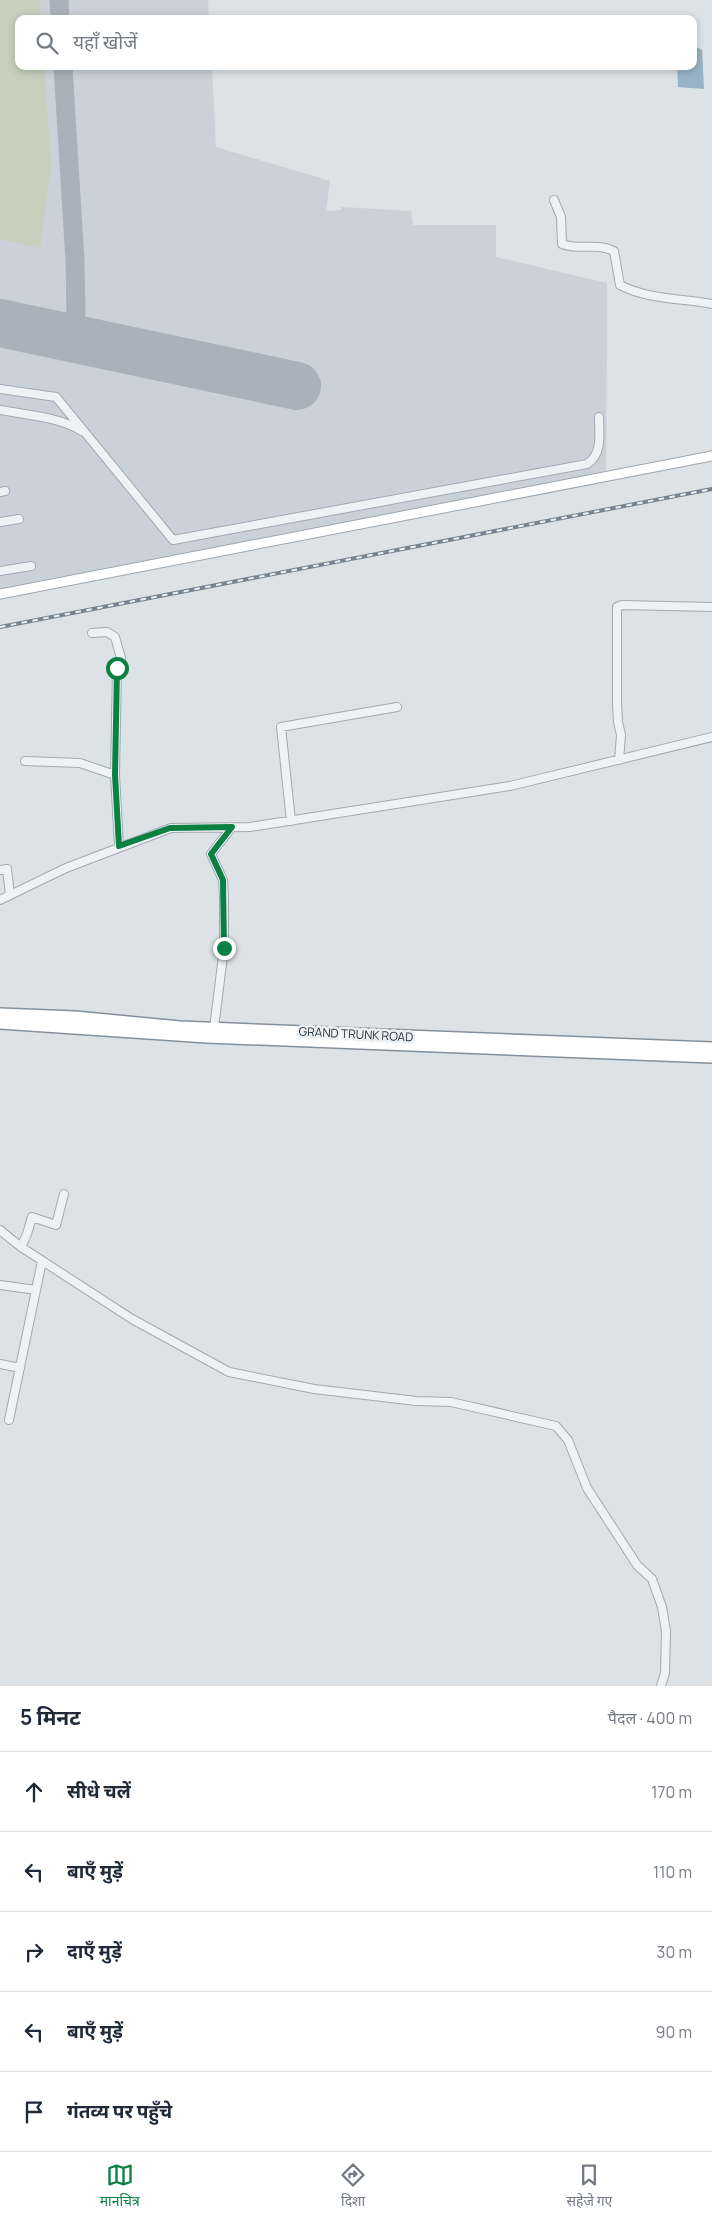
<!DOCTYPE html>
<html lang="hi">
<meta charset="utf-8">
<style>
:root{--surface:#fff;--page:#f6f6f7;--text:#1f2937;--muted:#747a83;--line:#e0e1e3;--accent:#0b8043}
body{margin:0;font-family:Manrope,"Noto Sans Devanagari",sans-serif;background:var(--page);color:var(--text)}
.stop{position:absolute;width:15px;height:15px;margin:-11px;border:4px solid #0b8043;border-radius:50%;background:#fff}
.stop.end{background:#0b8043;border-color:#fff;box-shadow:0 1px 5px #0008}
.list{margin:0;padding:0;list-style:none}
h2{display:flex;justify-content:space-between;align-items:center;height:65px;margin:0;padding:0 20px;font-size:21px}
h2 small{font-size:16px;font-weight:400;color:var(--muted)}
.list li{display:grid;grid-template-columns:32px 1fr auto;gap:15px;align-items:center;box-sizing:border-box;height:80px;padding:0 20px;border-top:1px solid var(--line)}
.list b{display:block;font-size:19px;white-space:nowrap}
.list em{font-size:16px;font-style:normal;color:var(--muted)}
.icon{flex:none;width:28px;height:28px;fill:none;stroke:currentColor;stroke-width:2;stroke-linecap:round;stroke-linejoin:round}
.map{position:relative;flex:none;width:712px;height:1686px;overflow:hidden}
.search{position:absolute;background:var(--surface);box-shadow:0 2px 8px #0003;left:15px;right:15px;top:15px;height:55px;display:flex;align-items:center;gap:12px;box-sizing:border-box;padding:0 18px;border-radius:10px;color:var(--muted);font-size:19px}
.sheet{height:465px;background:var(--surface)}
nav{display:flex;justify-content:space-around;align-items:center;box-sizing:border-box;height:70px;border-top:1px solid var(--line);background:var(--surface);font-size:14px;color:var(--muted)}
nav a{display:grid;justify-items:center;gap:2px}
nav .on{color:var(--accent)}
.map>svg:first-child{display:block}
.built{fill:#cad1d8}
.green{fill:#c5d0bd}
.water{fill:#97b4c7}
.lines{fill:none;stroke-linecap:round;stroke-linejoin:round}
.taxiway{stroke:#a9b2bb;stroke-width:19}
.runway{stroke:#a9b2bb;stroke-width:48}
.minor-casing{stroke:#a2a9b0;stroke-width:10}
.major-casing{stroke:#9ca7b2;stroke-width:11}
.highway-casing{stroke:#84919d;stroke-width:14}
.minor{stroke:#eff2f5;stroke-width:8}
.major{stroke:#fff;stroke-width:9}
.highway{stroke:#fff;stroke-width:11}
.rail-casing{stroke:#768390;stroke-width:4}
.rail{stroke:#ebf0f4;stroke-width:2;stroke-dasharray:5.5;stroke-linecap:butt}
.route{stroke:#0b8043;stroke-width:6}
.labels{text-anchor:middle;dominant-baseline:central;stroke-width:5;stroke-linejoin:round;paint-order:stroke}
.street-label{font-size:12px;fill:#26313c;stroke:#ebf0f4}
</style>
<div class="map">
<svg width="712" height="1686" viewBox="0 0 712 1686">
<rect width="100%" height="100%" fill="#dce2e6"/>
<path class="built" d="M0,0H208L209,19H19V66H212L216,147L330,181L326,211L341,210L342,207L411,211L413,225H496V257L607,283L606,475L0,590Z"/>
<path class="green" d="M0,0H39L41,19H19V66H44L51,165L40,248L0,239Z"/>
<path class="water" d="M693,45L702,50L704,89L678,87L677,66H693Z"/>
<g class="lines">
<path class="taxiway" d="M59,0L60,19
M63,66L75,261L76,314L71,337"/>
<path class="runway" d="M0,323L297,386"/>
<defs>
<path id="minor" d="M554,200L561,217L562,244C581,251 595,242 614,251L620,285C649,300 681,298 712,304
M0,389L56,397L173,540L587,464C603,454 599,434 599,417
M0,410C27,415 59,417 82,431
M0,492L5,491
M0,522L19,519
M0,571L31,566
M92,633L107,632L115,637L121,658L117,668L115,775
M619,760L621,735L618,722L617,703V607L622,605L712,607
M25,761L80,763L115,775L119,846
M291,821L281,727L397,707
M0,870L7,869L10,895
M0,900L66,868L171,828L250,827L510,786L712,737
M214,1028L224,948V896L223,880L211,854L232,827
M0,1230L21,1247L132,1319L229,1372L314,1389L416,1401L451,1402L556,1426L568,1440L587,1488L637,1565L652,1579L662,1607L666,1631L665,1673L661,1686
M21,1247L27,1234L32,1217L56,1225L64,1194
M0,1285L36,1290
M0,1364L20,1368
M9,1420L42,1261"/>
<path id="major" d="M0,594L712,456"/>
<path id="highway" d="M0,1014L75,1017L180,1027L712,1048
M0,1023L207,1037L712,1057"/>
</defs>
<use href="#minor" class="minor-casing"/>
<use href="#major" class="major-casing"/>
<use href="#highway" class="highway-casing"/>
<use href="#minor" class="minor"/>
<use href="#major" class="major"/>
<use href="#highway" class="highway"/>
<defs>
<path id="rail" d="M0,627L712,489"/>
</defs>
<use href="#rail" class="rail-casing"/>
<use href="#rail" class="rail"/>
</g>
<g class="lines">
<path class="route" d="M117,668L115,775L119,846L170,828L232,827L211,854L223,880L224,948"/>
</g>
<g class="labels">
<g class="street-label">
<text transform="translate(356 1034) rotate(3)">GRAND TRUNK ROAD</text>
</g>
</g>
</svg>
<div class="stop" style="left:117px;top:668px"></div>
<div class="stop end" style="left:224px;top:948px"></div>
<div class="search"><svg class="icon" aria-label="search" viewBox="0 0 24 24"><circle cx="10" cy="10" r="6"/><path d="M15 15l6 6"/></svg>यहाँ खोजें</div>
</div>
<section class="sheet">
<h2>5 मिनट<small>पैदल · 400 m</small></h2>
<ul class="list">
<li><svg class="icon" aria-label="ahead" viewBox="0 0 24 24"><path d="M12 20V5M6 11l6-6 6 6"/></svg><div><b>सीधे चलें</b></div><em>170 m</em></li>
<li><svg class="icon" aria-label="left" viewBox="0 0 24 24"><path d="M17 20v-9H6M10 6l-5 5 5 5"/></svg><div><b>बाएँ मुड़ें</b></div><em>110 m</em></li>
<li><svg class="icon" aria-label="right" viewBox="0 0 24 24"><path d="M7 20v-9h11M14 6l5 5-5 5"/></svg><div><b>दाएँ मुड़ें</b></div><em>30 m</em></li>
<li><svg class="icon" aria-label="left" viewBox="0 0 24 24"><path d="M17 20v-9H6M10 6l-5 5 5 5"/></svg><div><b>बाएँ मुड़ें</b></div><em>90 m</em></li>
<li><svg class="icon" aria-label="arrive" viewBox="0 0 24 24"><path d="M6 21V4h12l-3 4 3 4H6"/></svg><div><b>गंतव्य पर पहुँचे</b></div></li>
</ul>
</section>
<nav>
<a class="on"><svg class="icon" aria-label="map" viewBox="0 0 24 24"><path d="M3 6l6-2 6 2 6-2v14l-6 2-6-2-6 2zM9 4v14M15 6v14"/></svg>मानचित्र</a>
<a><svg class="icon" aria-label="directions" viewBox="0 0 24 24"><path d="M12 3l9 9-9 9-9-9zM9 14v-3h6M13 9l2 2-2 2"/></svg>दिशा</a>
<a><svg class="icon" aria-label="saved" viewBox="0 0 24 24"><path d="M7 4h10v16l-5-4-5 4z"/></svg>सहेजे गए</a>
</nav>
